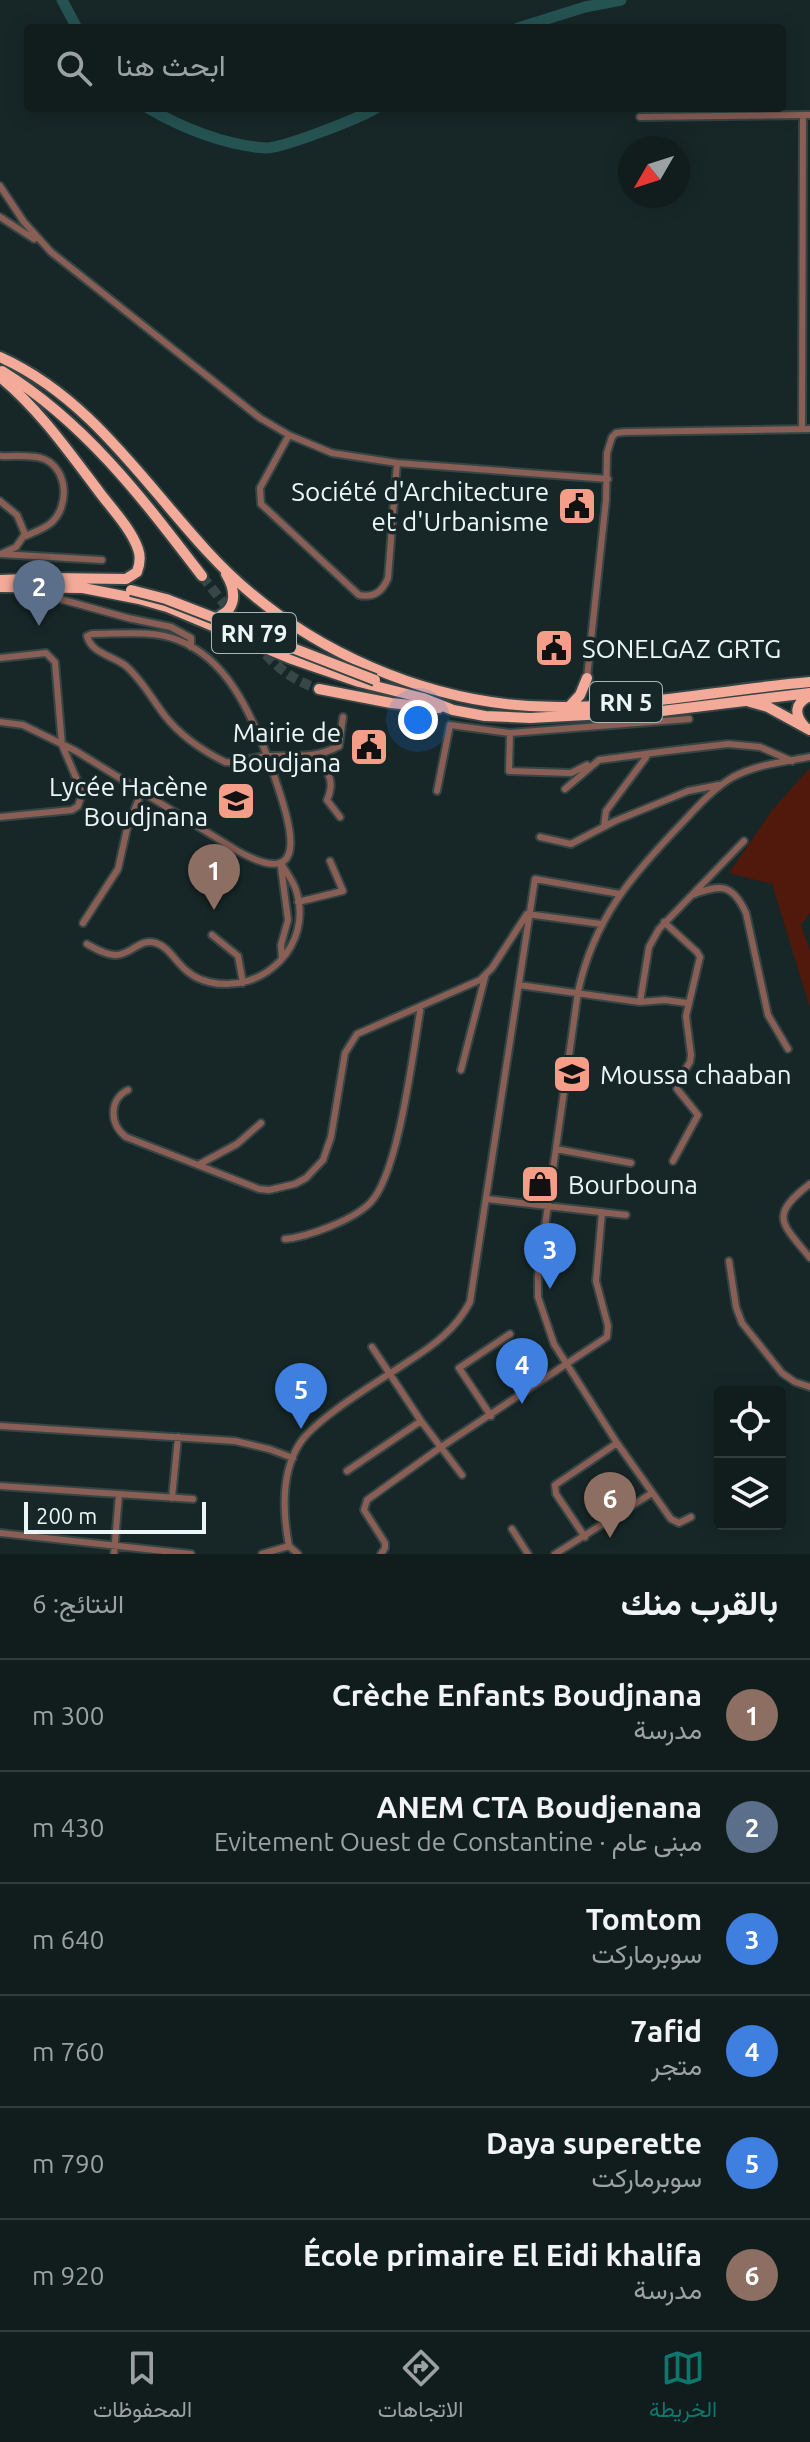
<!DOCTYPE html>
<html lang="ar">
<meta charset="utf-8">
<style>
:root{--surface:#111d1d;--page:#1a2626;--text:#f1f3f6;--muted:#9ca2a4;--line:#303b3b;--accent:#0f766e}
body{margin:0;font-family:Ubuntu,Vazirmatn,sans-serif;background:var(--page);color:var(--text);direction:rtl}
.controls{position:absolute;right:24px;bottom:24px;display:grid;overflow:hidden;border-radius:8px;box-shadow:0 4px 20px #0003}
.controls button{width:72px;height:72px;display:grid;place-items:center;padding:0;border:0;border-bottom:2px solid var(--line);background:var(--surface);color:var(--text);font:40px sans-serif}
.compass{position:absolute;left:618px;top:136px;width:72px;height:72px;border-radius:50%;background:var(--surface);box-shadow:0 4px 20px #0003;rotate:231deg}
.scale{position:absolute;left:24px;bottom:20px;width:182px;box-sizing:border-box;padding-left:8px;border:4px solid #ecf6f6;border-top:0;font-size:22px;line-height:28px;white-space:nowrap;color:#ecf6f6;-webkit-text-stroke:6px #172727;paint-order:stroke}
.you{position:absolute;left:418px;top:720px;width:28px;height:28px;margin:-20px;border:6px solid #fff;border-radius:50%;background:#1a73e8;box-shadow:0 0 0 12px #1a73e833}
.badge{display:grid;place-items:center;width:52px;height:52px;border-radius:50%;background:var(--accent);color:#fff;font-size:26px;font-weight:700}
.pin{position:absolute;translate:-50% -66px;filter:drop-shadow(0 2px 4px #0008)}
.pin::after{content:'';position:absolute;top:42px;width:28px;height:24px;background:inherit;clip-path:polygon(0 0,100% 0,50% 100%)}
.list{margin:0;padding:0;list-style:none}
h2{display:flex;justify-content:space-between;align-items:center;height:104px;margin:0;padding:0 32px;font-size:34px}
h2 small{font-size:26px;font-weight:400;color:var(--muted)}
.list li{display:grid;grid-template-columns:52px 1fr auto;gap:24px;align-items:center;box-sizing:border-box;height:112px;padding:0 32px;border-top:2px solid var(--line)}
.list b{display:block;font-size:30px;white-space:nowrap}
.list p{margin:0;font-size:26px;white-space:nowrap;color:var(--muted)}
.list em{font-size:26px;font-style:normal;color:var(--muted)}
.icon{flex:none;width:44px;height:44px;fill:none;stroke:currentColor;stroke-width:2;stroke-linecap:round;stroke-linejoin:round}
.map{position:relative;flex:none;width:810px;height:1554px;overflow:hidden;direction:ltr}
.search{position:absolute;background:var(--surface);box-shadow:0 4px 20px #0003;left:24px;right:24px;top:24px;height:88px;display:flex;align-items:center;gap:20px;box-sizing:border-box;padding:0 28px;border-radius:8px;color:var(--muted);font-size:30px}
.sheet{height:776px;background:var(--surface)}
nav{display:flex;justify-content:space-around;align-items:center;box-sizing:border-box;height:112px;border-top:2px solid var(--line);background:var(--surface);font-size:22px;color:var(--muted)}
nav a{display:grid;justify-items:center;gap:4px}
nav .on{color:var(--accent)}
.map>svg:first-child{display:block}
.green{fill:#51180c}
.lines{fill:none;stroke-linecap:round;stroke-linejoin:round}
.river{stroke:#255352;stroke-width:11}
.trunk-tunnel{stroke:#374646;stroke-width:10;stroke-dasharray:10 5;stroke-linecap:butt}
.minor-casing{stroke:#354444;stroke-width:10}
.trunk-casing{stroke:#354444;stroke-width:14}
.minor{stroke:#885e55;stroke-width:6}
.trunk{stroke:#f4aa98;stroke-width:10}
.trunk-bridge-casing{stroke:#354444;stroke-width:14;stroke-linecap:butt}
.trunk-bridge{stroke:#f4aa98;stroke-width:10}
.labels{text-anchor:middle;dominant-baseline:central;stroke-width:7;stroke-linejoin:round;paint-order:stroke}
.shield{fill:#172727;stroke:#acb8b8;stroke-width:2}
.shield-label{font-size:24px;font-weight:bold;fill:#ecf6f6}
.poi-label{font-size:26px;fill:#ecf6f6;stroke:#172727;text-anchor:end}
</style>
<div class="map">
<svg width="810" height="1554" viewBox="0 0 810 1554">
<rect width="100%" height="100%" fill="#172727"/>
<path class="green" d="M810,768V913L801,925L810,951V1008L772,884L729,873L773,809Z"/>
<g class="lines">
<path class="river" d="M62,0L77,28
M518,28L585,7L621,0
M148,108C182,128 225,145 265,148C281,149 360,118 376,108"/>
<path class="trunk-tunnel" d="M202,576L246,631
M256,643C275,666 291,680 319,689"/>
<defs>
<path id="minor" d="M640,117L810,115
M0,186L24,222L51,252L260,418L289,435L332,453L397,463L608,479
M0,217L34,239
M802,429L803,115
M289,435L260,488L261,504L359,595C374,598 382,592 388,578L397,463
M0,456C13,457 31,454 44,459C68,469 70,506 51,523C44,529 32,533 23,537
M0,501L17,515L25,534L16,547L3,553
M0,554L102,560
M31,591L128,618L171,627L191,638V647
M0,658L46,653L55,662L62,745L80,787L82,794L78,806L72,810L0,817
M587,678L606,500L607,453L612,437L616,433L625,432L810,429
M0,722L23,725L76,751L236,850C324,900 282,802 269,760C250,714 229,660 178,640C152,630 119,634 92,634L87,636C91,653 113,656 126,666C142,680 152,699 165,716C180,735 203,751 225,762C240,764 254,756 269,756C295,755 315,759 339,746L343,717
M510,733L509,771L571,773L587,765
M312,756C328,770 336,780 327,800L340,817
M565,789L599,760L668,751L728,744L760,747L792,761
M437,791L450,725L510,733L689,719
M604,826L606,811L647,756
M540,837L571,844L615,821L688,791L719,785
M281,867L288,920L281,945L282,958
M692,895C721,884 732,883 746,913L768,1015L788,1049
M298,902L343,891L330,861
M664,922L697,952L700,957L686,1016L691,1055L690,1062L678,1081L677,1089L698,1115L673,1161
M83,923L118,869L127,829L141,793
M212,935L238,956L243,983
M87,944C96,949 106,955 116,955C131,955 139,938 156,943C175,949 178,975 209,982C263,995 314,945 296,890C293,881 286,872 281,863
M519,985L640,1002L649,947L659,929L744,841
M640,1002L665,1000L687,1003
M461,1070L485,977
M128,1090C109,1099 109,1124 126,1137L259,1189L269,1190L295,1184L306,1178L323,1160L331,1137L345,1053L357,1034L480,980L492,968L527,914L601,924
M556,1149L631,1163
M198,1165L237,1144L261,1123
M810,1184C768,1216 782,1223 810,1258
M487,1199L626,1215
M285,1239C308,1237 353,1220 370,1203C399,1174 413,1051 421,1006
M729,1261L736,1307L742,1323L782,1373L795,1382L810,1387
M372,1347L421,1421L462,1475
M491,1416L459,1368L510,1334
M0,1426L235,1441L269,1449L293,1458
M347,1471L421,1421
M0,1486L193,1499
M172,1498L178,1437
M691,1517L679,1523L671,1519L617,1443L554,1344L538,1297V1276L578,992C594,918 632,875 683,822C698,806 714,788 733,777C758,764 783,762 810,757
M512,1529L528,1554
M0,1533L191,1554
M585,1537L556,1494L555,1485L617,1443
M114,1554L119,1494
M262,1554L289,1546
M298,1554L289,1546C283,1514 281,1472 300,1443C317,1417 381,1380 409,1361C434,1345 456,1329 470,1302L535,879L620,894
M381,1554L385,1548V1543L364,1510L367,1500L441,1447L607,1337L608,1326L596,1281L602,1212
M555,1554L652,1493"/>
<path id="trunk" d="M0,357C89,397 142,480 206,550C297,650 434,710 569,707C649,705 730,689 810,682
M2,371C86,423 143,499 202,576
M0,377C39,409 69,452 100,493C113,510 131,529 138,549C141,557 140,564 137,572L126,579L48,578
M0,580L54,578
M0,587L83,588L139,599L167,607L289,658L359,682L423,698L453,710L485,716L530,718L662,711L810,693
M211,618C236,614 238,594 226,574
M319,689L391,703L439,708
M750,702L768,707L810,730
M569,707L580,695L587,678
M805,727C794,715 794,703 810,696"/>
</defs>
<use href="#minor" class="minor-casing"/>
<use href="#trunk" class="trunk-casing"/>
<use href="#minor" class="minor"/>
<use href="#trunk" class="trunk"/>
<defs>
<path id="trunk-bridge" d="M131,590L166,599L375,680"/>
</defs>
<use href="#trunk-bridge" class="trunk-bridge-casing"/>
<use href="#trunk-bridge" class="trunk-bridge"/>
</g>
<defs>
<symbol id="civic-square" viewBox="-11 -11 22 22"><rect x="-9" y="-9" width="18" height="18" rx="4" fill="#f49e8a" stroke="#172727"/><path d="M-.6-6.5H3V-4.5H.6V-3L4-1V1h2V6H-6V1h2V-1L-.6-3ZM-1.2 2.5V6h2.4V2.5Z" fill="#111"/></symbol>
<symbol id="school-square" viewBox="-11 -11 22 22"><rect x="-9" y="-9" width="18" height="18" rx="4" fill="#f49e8a" stroke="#172727"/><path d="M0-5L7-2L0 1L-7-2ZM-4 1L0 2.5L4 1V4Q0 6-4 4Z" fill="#111"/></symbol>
<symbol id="shop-square" viewBox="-11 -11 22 22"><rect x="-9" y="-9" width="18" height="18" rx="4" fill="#f49e8a" stroke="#172727"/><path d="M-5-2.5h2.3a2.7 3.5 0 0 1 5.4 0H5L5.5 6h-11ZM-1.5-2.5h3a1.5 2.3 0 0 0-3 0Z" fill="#111"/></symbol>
</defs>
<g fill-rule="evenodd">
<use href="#civic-square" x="555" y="484" width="44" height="44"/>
<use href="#civic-square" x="532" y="626" width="44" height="44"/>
<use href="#civic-square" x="347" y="725" width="44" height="44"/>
<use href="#school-square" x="214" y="779" width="44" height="44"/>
<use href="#school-square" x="550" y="1052" width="44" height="44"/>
<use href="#shop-square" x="518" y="1162" width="44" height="44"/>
</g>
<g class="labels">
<g class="shield">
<rect x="212" y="613" width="84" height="40" rx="6"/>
<rect x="590" y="682" width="72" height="40" rx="6"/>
</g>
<g class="shield-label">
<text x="254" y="633">RN 79</text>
<text x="626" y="702">RN 5</text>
</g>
<g class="poi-label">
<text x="549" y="491">Société d'Architecture<tspan x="549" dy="30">et d'Urbanisme</tspan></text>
<text x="582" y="648" text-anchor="start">SONELGAZ GRTG</text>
<text x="341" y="732">Mairie de<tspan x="341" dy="30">Boudjana</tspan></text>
<text x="208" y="786">Lycée Hacène<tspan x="208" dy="30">Boudjnana</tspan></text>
<text x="600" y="1074" text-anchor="start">Moussa chaaban</text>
<text x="568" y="1184" text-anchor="start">Bourbouna</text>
</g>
</g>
</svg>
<div class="controls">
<button><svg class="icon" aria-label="locate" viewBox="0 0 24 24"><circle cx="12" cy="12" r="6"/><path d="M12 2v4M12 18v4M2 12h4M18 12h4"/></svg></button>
<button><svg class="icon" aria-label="layers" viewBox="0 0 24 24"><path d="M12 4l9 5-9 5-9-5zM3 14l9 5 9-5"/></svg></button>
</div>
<svg class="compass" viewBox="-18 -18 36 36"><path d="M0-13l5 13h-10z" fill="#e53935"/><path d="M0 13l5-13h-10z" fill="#9ca2a4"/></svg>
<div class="scale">200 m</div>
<div class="you"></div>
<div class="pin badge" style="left:214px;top:910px;background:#8d6e63">1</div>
<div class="pin badge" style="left:39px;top:626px;background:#5c6f8a">2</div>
<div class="pin badge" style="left:550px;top:1289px;background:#3f7fe0">3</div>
<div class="pin badge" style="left:522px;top:1404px;background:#3f7fe0">4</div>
<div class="pin badge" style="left:301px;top:1429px;background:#3f7fe0">5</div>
<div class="pin badge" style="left:610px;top:1538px;background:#8d6e63">6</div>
<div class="search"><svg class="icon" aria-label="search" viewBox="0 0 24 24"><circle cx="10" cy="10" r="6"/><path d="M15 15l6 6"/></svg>ابحث هنا</div>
</div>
<section class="sheet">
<h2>بالقرب منك<small>النتائج: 6</small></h2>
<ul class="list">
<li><span class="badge" style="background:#8d6e63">1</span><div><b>Crèche Enfants Boudjnana</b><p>مدرسة</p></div><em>300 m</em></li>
<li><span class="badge" style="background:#5c6f8a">2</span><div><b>ANEM CTA Boudjenana</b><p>مبنى عام · Evitement Ouest de Constantine</p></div><em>430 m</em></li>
<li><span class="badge" style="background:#3f7fe0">3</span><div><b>Tomtom</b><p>سوبرماركت</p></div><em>640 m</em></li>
<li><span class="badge" style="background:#3f7fe0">4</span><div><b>7afid</b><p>متجر</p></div><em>760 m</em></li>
<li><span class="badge" style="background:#3f7fe0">5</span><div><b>Daya superette</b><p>سوبرماركت</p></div><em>790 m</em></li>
<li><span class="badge" style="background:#8d6e63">6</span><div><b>École primaire El Eidi khalifa</b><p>مدرسة</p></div><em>920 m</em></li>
</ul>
</section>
<nav>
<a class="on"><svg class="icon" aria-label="map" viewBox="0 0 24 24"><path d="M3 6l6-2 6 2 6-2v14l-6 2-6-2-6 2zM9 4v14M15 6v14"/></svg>الخريطة</a>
<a><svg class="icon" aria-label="directions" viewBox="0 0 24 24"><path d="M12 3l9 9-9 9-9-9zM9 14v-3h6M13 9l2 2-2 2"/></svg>الاتجاهات</a>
<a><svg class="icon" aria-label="saved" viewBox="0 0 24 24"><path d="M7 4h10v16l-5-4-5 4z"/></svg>المحفوظات</a>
</nav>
